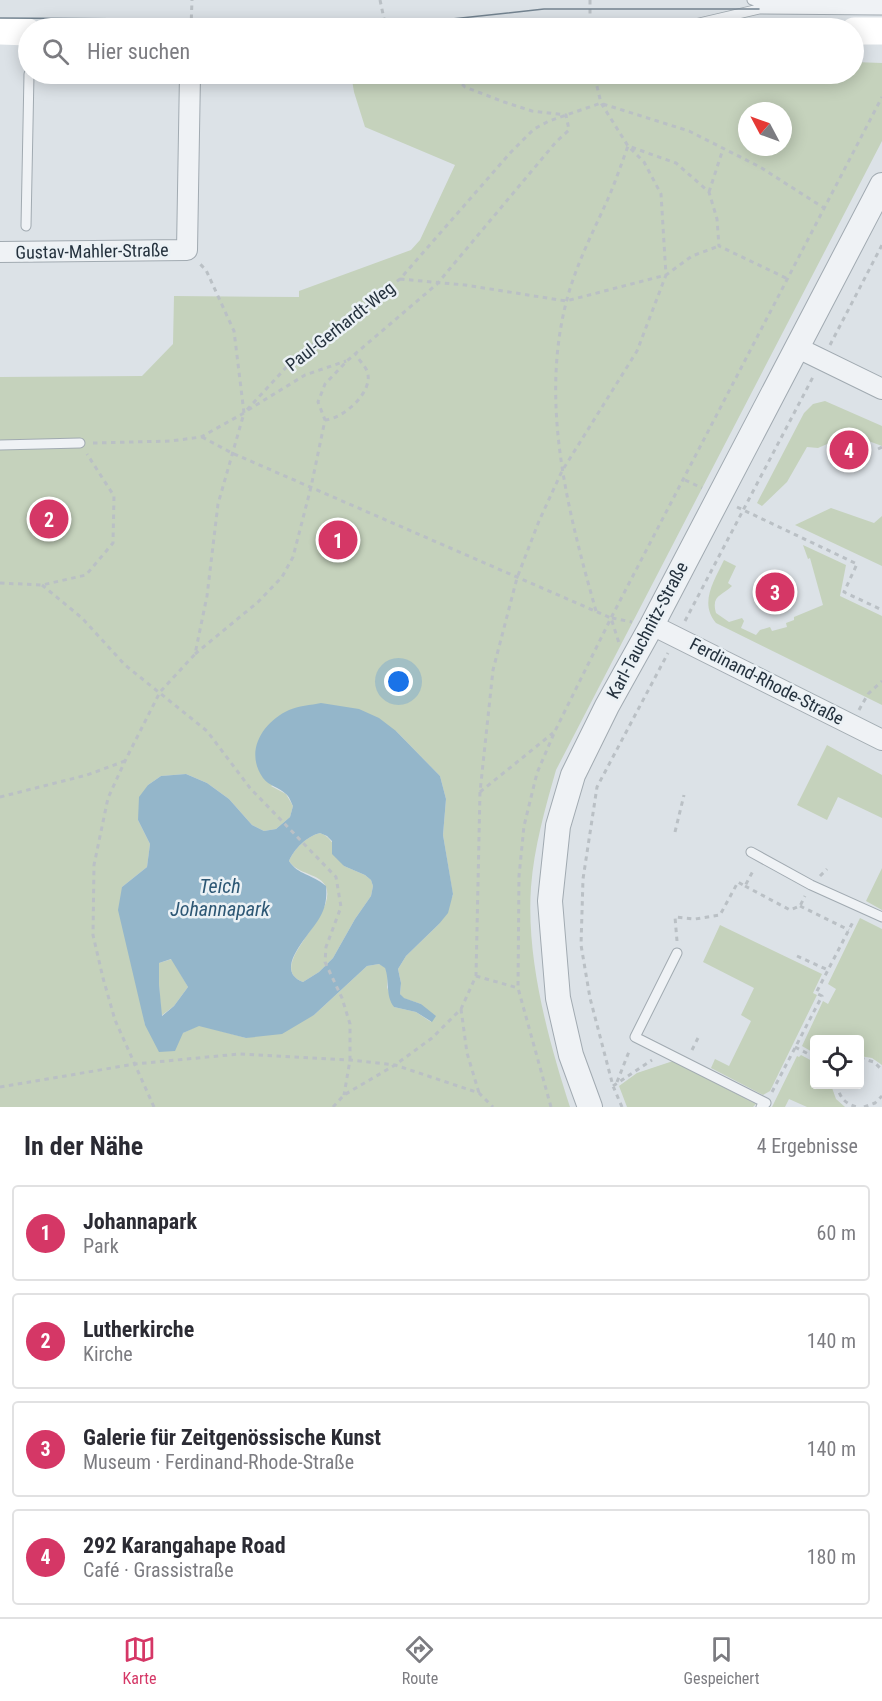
<!DOCTYPE html>
<html lang="de">
<meta charset="utf-8">
<style>
:root{--surface:#fff;--page:#f2f2f3;--text:#2b2b33;--muted:#7c7c81;--line:#e1e1e2;--accent:#d53766}
body{margin:0;font-family:"Roboto Condensed",sans-serif;background:var(--page);color:var(--text)}
.controls{position:absolute;right:18px;bottom:18px;display:grid;overflow:hidden;border-radius:6px;box-shadow:0 3px 15px #0003}
.controls button{width:54px;height:54px;display:grid;place-items:center;padding:0;border:0;border-bottom:2px solid var(--line);background:var(--surface);color:var(--text);font:30px sans-serif}
.compass{position:absolute;left:738px;top:102px;width:54px;height:54px;border-radius:50%;background:var(--surface);box-shadow:0 3px 15px #0003;rotate:311deg}
.you{position:absolute;left:399px;top:682px;width:21px;height:21px;margin:-15px;border:4px solid #fff;border-radius:50%;background:#1a73e8;box-shadow:0 0 0 9px #1a73e833}
.badge{display:grid;place-items:center;width:39px;height:39px;border-radius:50%;background:var(--accent);color:#fff;font-size:20px;font-weight:700}
.pin{position:absolute;translate:-50% -50%;border:3px solid #fff;box-shadow:0 2px 6px #0006}
.list{margin:0;padding:0;list-style:none}
h2{display:flex;justify-content:space-between;align-items:center;height:78px;margin:0;padding:0 24px;font-size:26px}
h2 small{font-size:20px;font-weight:400;color:var(--muted)}
.list li{display:grid;grid-template-columns:39px 1fr auto;gap:18px;align-items:center;box-sizing:border-box;height:96px;margin:0 12px 12px;padding:0 12px;border:2px solid var(--line);border-radius:6px}
.list b{display:block;font-size:22px;white-space:nowrap}
.list p{margin:0;font-size:20px;white-space:nowrap;color:var(--muted)}
.list em{font-size:20px;font-style:normal;color:var(--muted)}
.icon{flex:none;width:33px;height:33px;fill:none;stroke:currentColor;stroke-width:2;stroke-linecap:round;stroke-linejoin:round}
.map{position:relative;flex:none;width:882px;height:1107px;overflow:hidden}
.search{position:absolute;background:var(--surface);box-shadow:0 3px 15px #0003;left:18px;right:18px;top:18px;height:66px;display:flex;align-items:center;gap:15px;box-sizing:border-box;padding:0 21px;border-radius:33px;color:var(--muted);font-size:22px}
.sheet{height:510px;background:var(--surface)}
nav{display:flex;justify-content:space-around;align-items:center;box-sizing:border-box;height:84px;border-top:2px solid var(--line);background:var(--surface);font-size:16px;color:var(--muted)}
nav a{display:grid;justify-items:center;gap:3px}
nav .on{color:var(--accent)}
.map>svg:first-child{display:block}
.green{fill:#c5d2bc;fill-rule:evenodd}
.water{fill:#94b6ca;fill-rule:evenodd}
.lines{fill:none;stroke-linecap:round;stroke-linejoin:round}
.service-casing{stroke:#a1aab1;stroke-width:11}
.minor-casing{stroke:#a1aab1;stroke-width:22}
.tertiary-casing{stroke:#a1aab1;stroke-width:26}
.path{stroke:#bac0c5;stroke-width:3;stroke-dasharray:4.5 4.5;stroke-linecap:butt}
.service{stroke:#eff2f5;stroke-width:9}
.minor{stroke:#eff2f5;stroke-width:20}
.tertiary{stroke:#eff2f5;stroke-width:24}
.secondary{stroke:#fff;stroke-width:27}
.tram{stroke:#748491;stroke-width:1.5}
.labels{text-anchor:middle;dominant-baseline:central;stroke-width:5;stroke-linejoin:round;paint-order:stroke}
.street-label{font-size:18px;fill:#25323e;stroke:#ebf1f5}
.water-label{font-size:20px;font-style:italic;fill:#2d5774;stroke:#ebf1f5}
</style>
<div class="map">
<svg width="882" height="1107" viewBox="0 0 882 1107">
<rect width="100%" height="100%" fill="#dce2e7"/>
<path class="green" d="M854,62L882,63V141L556,770C545,809 534,847 531,887C526,959 548,1039 570,1107H0V377L142,376L173,344L174,296L299,297V291L411,250L420,240L455,165L365,127L354,92L351,74H854ZM747,111H783V147H747ZM396,731L440,776L446,799L443,835L453,895L439,924L406,956L398,969L401,983L400,994L403,998L421,1004L431,1022L416,1012L394,1007L387,987L388,976L385,967L379,964L367,966L314,1015L246,1038L199,1025L183,1033L145,1025L122,887L147,867L150,844L138,820L148,785L161,776L186,774L207,783L229,799L252,825L264,831L276,829L290,817L293,806L286,794L271,786Z
M825,401L882,426V446L850,434L818,448L807,447L787,482L762,506L757,503L804,413L813,404Z
M831,508L874,523L882,516V566L795,525Z
M803,545L846,565L840,596L882,616V705L716,623C699,603 714,581 724,560L736,566L728,583L732,586C722,596 711,595 716,613L729,622L742,618L744,621L741,628L756,635L760,630L770,627L772,631L787,627L786,623L794,620V617L823,605L810,558L808,559Z
M827,745L882,775V818L838,797L827,820L797,805Z
M320,833C334,838 338,854 344,866L365,875L371,880L373,886L371,896L355,919L333,958L319,972L303,982C263,967 338,916 326,887C320,873 298,875 289,861C294,849 307,836 320,833Z
M882,868V910L866,901Z
M860,918L882,929V1065L872,1058L860,1056V1040H814V1053L802,1046L823,1001L828,1004L836,989L828,984Z
M720,925L822,974L813,993L817,995L770,1091L763,1095L711,1068L715,1059L729,1066L751,1021L741,1015L754,988L703,962Z
M172,959L188,987L174,1006L161,1016L159,984V963Z
M801,1055L814,1062V1084L831,1085L836,1099L845,1107H807L789,1099L785,1107H772L797,1056L799,1057Z
M673,1061L756,1104L753,1107H627L619,1086L637,1073Z"/>
<path class="water" d="M321,703L359,709L379,718L396,731L440,776L446,799L443,835L453,894L448,913L439,924L406,956L398,969L401,983L400,994L404,998L421,1004L436,1016L432,1022L416,1012L394,1007C385,995 390,981 385,968L379,964L367,966L314,1015L282,1034L246,1038L199,1026L183,1033L175,1051L159,1052L145,1025L118,910L122,887L147,867L150,844L138,820L139,797L148,785L161,776L186,774L207,783L229,799L252,825L264,831L276,829L290,817L293,806C291,802 289,796 286,794C279,787 269,786 263,778C244,751 263,722 289,710C298,706 311,705 321,703ZM320,833L327,836L332,841V854L344,866L365,875L371,880L373,886L371,896L355,919L333,958L319,972L303,982C271,970 312,933 320,917C326,907 327,896 326,886C312,874 298,875 289,861C294,849 307,836 320,833ZM171,959L188,987L174,1006L162,1016L159,984V963Z"/>
<g class="lines">
<defs>
<path id="service" d="M752,0L758,2L882,1
M678,28L759,9L882,10
M26,226L29,74
M0,445L80,443
M751,852L811,885L882,917
M677,953L635,1037L766,1103L761,1107"/>
<path id="minor" d="M0,252L187,250L190,74
M796,347L882,389
M652,625L882,740"/>
<path id="tertiary" d="M590,1107L571,1055L558,998L550,901L558,826L573,775L607,706L652,625L882,185"/>
</defs>
<use href="#service" class="service-casing"/>
<use href="#minor" class="minor-casing"/>
<use href="#tertiary" class="tertiary-casing"/>
<path class="path" d="M380,0L386,28
M590,0V28
M191,28L192,0
M603,104L689,131L760,167L824,208
M709,192L723,149
M400,279L465,285L566,301L666,275L692,256L719,246
M830,345L882,245
M248,410L305,375L346,361
M325,420C343,419 375,391 367,371C365,366 359,360 356,355
M202,437L232,453L611,618L619,643
M93,443L171,441L201,437L244,413L293,360L400,279L511,152L534,129L549,121L601,103
M878,449L882,447
M685,480L702,488
M737,507L857,564L844,592L882,610
M0,583L42,585L86,575L113,543L114,496L87,454
M42,585L82,618L125,665L207,731L250,788L336,877L341,907L326,947L325,962L342,998L350,1024V1060L344,1095
M596,611C568,512 540,405 566,303C575,267 592,234 607,201C615,183 621,165 628,146L676,163L709,192L717,219L719,246L788,279
M612,618L632,622
M685,621L813,377
M195,654L258,602L282,577L293,557L311,487L325,420L318,402L325,384L348,360L437,284L556,142L569,130L566,115L532,111L504,102L465,87L452,74
M859,710L868,694L882,681
M480,792L553,733
M0,797L87,775L125,761
M675,832L684,795
M820,876L827,869
M745,886L790,910L800,906L805,896
M800,906L849,930
M677,941L675,917L695,919L720,915L738,882L745,886L754,869
M797,956L828,970
M476,976L518,988
M461,1009L467,1053L479,1093
M795,1047L814,1057
M692,1050L698,1038
M860,1058L874,1062L882,1070
M617,1082L630,1049
M837,1084C839,1097 845,1104 857,1107
M613,1086L652,1060
M0,1087L135,1064L239,1054L350,1060L395,1065L479,1093L493,1107
M772,1092L822,996L816,993L854,920
M154,1107L115,1020L103,978L93,935L94,865L108,798L125,761L160,692L195,654L207,596L218,504L244,413L234,331L206,270L199,263
M333,1107L344,1095L395,1065L432,1038L461,1009L476,976L480,792L493,670L517,578L539,521L562,471L637,351L666,275L661,194L644,162L628,146L601,103L594,74
M551,1107L518,988L519,876L524,826L537,773L555,731L611,618L882,97
M622,1107L613,1086L590,998L581,945L583,879L597,787L668,653
M864,1107L875,1103L882,1096"/>
<use href="#service" class="service"/>
<use href="#minor" class="minor"/>
<use href="#tertiary" class="tertiary"/>
<path class="secondary" d="M0,31L28,32
M854,31H882"/>
<path class="tram" d="M0,18L433,21L544,9H759"/>
</g>
<g class="labels">
<g class="street-label">
<text transform="translate(92 251) rotate(-1)">Gustav-Mahler-Straße</text>
<text transform="translate(340 326) rotate(-38)">Paul-Gerhardt-Weg</text>
<text transform="translate(647 630) rotate(-62)">Karl-Tauchnitz-Straße</text>
<text transform="translate(767 681) rotate(27)">Ferdinand-Rhode-Straße</text>
</g>
<g class="water-label">
<text x="220" y="886">Teich<tspan x="220" dy="23">Johannapark</tspan></text>
</g>
</g>
</svg>
<div class="controls">
<button><svg class="icon" aria-label="locate" viewBox="0 0 24 24"><circle cx="12" cy="12" r="6"/><path d="M12 2v4M12 18v4M2 12h4M18 12h4"/></svg></button>
</div>
<svg class="compass" viewBox="-18 -18 36 36"><path d="M0-13l5 13h-10z" fill="#e53935"/><path d="M0 13l5-13h-10z" fill="#7c7c81"/></svg>
<div class="you"></div>
<div class="pin badge" style="left:338px;top:540px">1</div>
<div class="pin badge" style="left:49px;top:519px">2</div>
<div class="pin badge" style="left:775px;top:592px">3</div>
<div class="pin badge" style="left:849px;top:450px">4</div>
<div class="search"><svg class="icon" aria-label="search" viewBox="0 0 24 24"><circle cx="10" cy="10" r="6"/><path d="M15 15l6 6"/></svg>Hier suchen</div>
</div>
<section class="sheet">
<h2>In der Nähe<small>4 Ergebnisse</small></h2>
<ul class="list">
<li><span class="badge">1</span><div><b>Johannapark</b><p>Park</p></div><em>60 m</em></li>
<li><span class="badge">2</span><div><b>Lutherkirche</b><p>Kirche</p></div><em>140 m</em></li>
<li><span class="badge">3</span><div><b>Galerie für Zeitgenössische Kunst</b><p>Museum · Ferdinand-Rhode-Straße</p></div><em>140 m</em></li>
<li><span class="badge">4</span><div><b>292 Karangahape Road</b><p>Café · Grassistraße</p></div><em>180 m</em></li>
</ul>
</section>
<nav>
<a class="on"><svg class="icon" aria-label="map" viewBox="0 0 24 24"><path d="M3 6l6-2 6 2 6-2v14l-6 2-6-2-6 2zM9 4v14M15 6v14"/></svg>Karte</a>
<a><svg class="icon" aria-label="directions" viewBox="0 0 24 24"><path d="M12 3l9 9-9 9-9-9zM9 14v-3h6M13 9l2 2-2 2"/></svg>Route</a>
<a><svg class="icon" aria-label="saved" viewBox="0 0 24 24"><path d="M7 4h10v16l-5-4-5 4z"/></svg>Gespeichert</a>
</nav>
